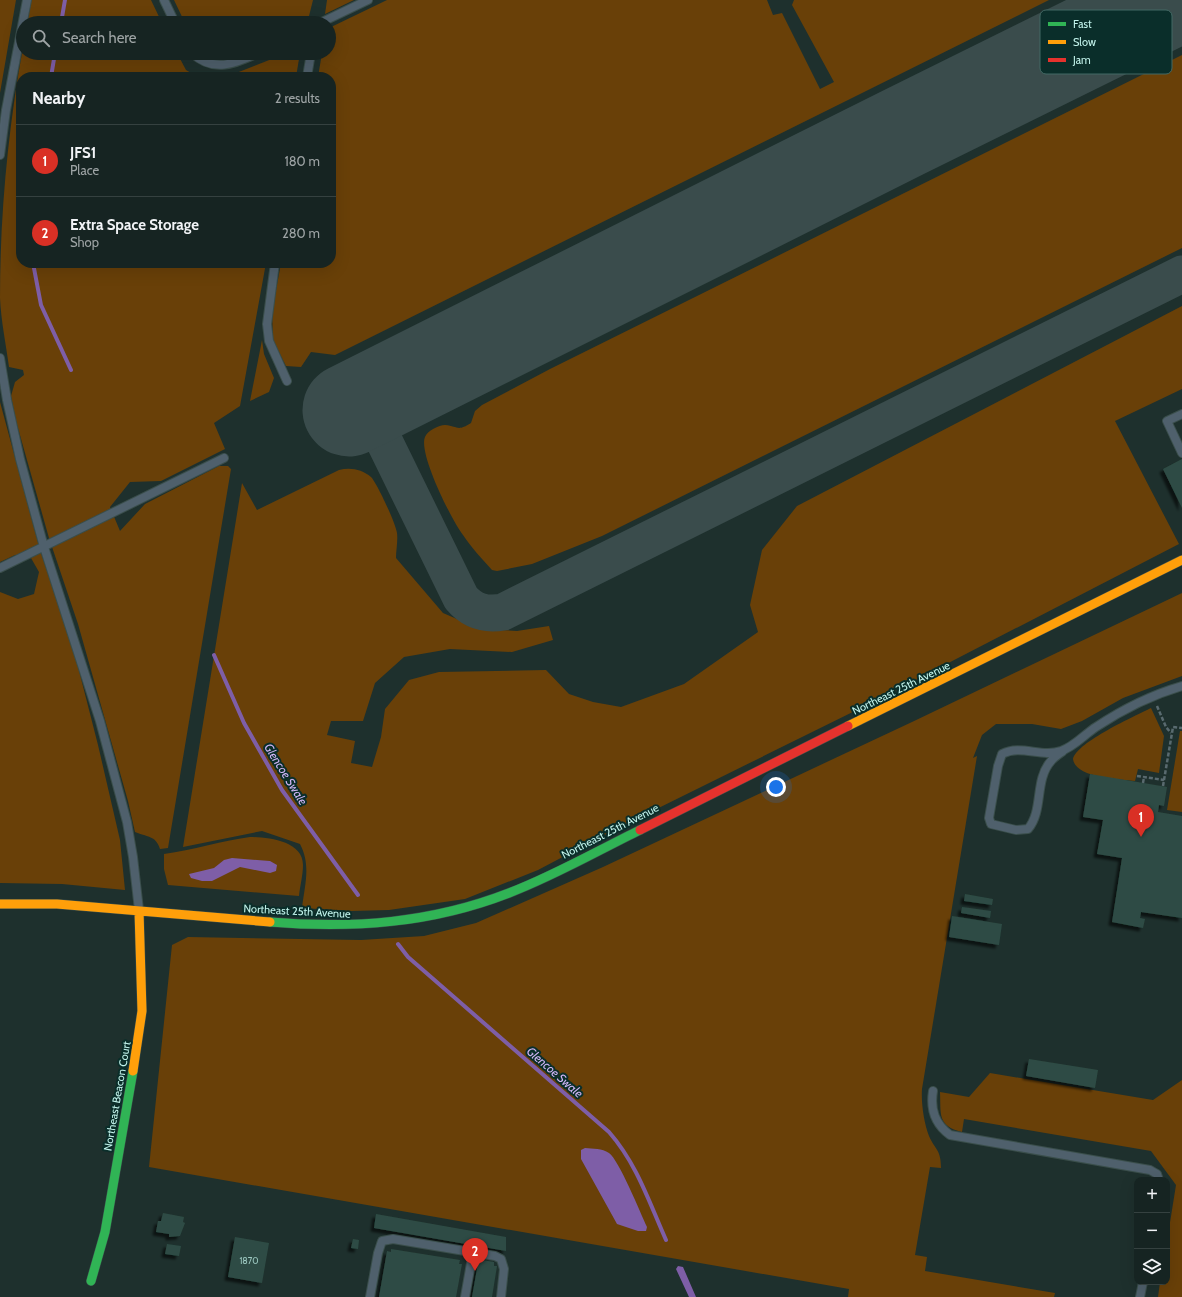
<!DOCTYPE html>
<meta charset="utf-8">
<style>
:root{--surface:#162422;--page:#1f2c2a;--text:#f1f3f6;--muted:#9ea4a5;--line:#354140;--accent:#d93025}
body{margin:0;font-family:Cabin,sans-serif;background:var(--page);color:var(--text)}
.controls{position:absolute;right:12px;bottom:12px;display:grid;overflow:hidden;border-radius:8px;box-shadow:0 4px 16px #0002}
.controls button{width:36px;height:36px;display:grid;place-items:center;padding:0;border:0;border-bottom:1px solid var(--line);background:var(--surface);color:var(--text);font:20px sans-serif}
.you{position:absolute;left:776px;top:787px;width:14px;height:14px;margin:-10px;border:3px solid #fff;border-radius:50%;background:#1a73e8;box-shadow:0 0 0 6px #1a73e833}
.badge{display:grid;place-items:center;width:26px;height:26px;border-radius:50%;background:var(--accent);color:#fff;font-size:13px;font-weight:700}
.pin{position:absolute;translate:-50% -33px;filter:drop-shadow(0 1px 2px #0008)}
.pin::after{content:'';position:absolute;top:21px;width:14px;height:12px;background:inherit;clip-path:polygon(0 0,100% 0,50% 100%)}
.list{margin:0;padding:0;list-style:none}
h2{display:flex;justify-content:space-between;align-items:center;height:52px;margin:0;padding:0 16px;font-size:17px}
h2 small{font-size:13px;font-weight:400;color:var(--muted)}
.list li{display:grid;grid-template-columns:26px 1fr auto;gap:12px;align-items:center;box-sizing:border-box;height:72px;padding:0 16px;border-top:1px solid var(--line)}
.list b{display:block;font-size:15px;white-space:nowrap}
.list p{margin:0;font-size:13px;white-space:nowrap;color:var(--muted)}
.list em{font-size:13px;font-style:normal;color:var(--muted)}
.icon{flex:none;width:22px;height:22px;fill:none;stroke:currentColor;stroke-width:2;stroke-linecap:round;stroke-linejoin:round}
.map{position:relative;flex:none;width:1182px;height:1297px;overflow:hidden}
.search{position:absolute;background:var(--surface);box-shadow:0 4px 16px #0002;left:16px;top:16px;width:320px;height:44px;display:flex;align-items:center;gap:10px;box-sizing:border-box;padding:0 14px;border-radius:22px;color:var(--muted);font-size:15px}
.panel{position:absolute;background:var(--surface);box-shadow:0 4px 16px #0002;left:16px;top:72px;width:320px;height:196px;border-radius:16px}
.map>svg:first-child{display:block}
.green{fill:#694008}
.water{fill:#7e5ea7}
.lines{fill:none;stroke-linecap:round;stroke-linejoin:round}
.stream{stroke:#7e5ea7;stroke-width:4}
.taxiway{stroke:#3a4c4c;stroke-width:37}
.runway{stroke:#3a4c4c;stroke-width:93}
.building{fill:#2e4c44;filter:url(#shadow)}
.lane-casing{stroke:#3a4e4b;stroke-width:10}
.fast-casing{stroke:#3a4e4b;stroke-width:10}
.slow-casing{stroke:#3a4e4b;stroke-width:10}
.jam-casing{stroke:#3a4e4b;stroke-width:10}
.path{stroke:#596a6f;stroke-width:2.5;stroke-dasharray:4 2;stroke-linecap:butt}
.lane{stroke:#4f606c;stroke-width:8}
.fast{stroke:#30b455;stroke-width:9}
.slow{stroke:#ff9f0a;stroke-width:9}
.jam{stroke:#e5322d;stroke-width:9}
.labels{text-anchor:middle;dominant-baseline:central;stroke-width:4;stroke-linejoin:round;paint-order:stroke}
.number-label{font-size:9px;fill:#9ecac2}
.street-label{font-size:11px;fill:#c3f4ec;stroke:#0a2e2a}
.water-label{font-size:12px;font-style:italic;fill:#d1b5f6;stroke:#0a2e2a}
.key{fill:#0a2e2a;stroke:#426964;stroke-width:1}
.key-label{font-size:11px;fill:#c3f4ec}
</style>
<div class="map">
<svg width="1182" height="1297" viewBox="0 0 1182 1297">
<defs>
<filter id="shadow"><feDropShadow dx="-3.5" dy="3.5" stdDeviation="1" flood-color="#0009"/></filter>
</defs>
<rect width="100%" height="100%" fill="#1e302d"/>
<path class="green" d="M0,0H16L0,93Z
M31,0H151L162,23H27Z
M174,0H313L308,20L301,23H185Z
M327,0H354L325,14Z
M387,0H767L773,15L782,13L820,89L834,82L792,5L794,0H1049L335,355L311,352L301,367L286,366L273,340L272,312L281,263H331V77H318L322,53H329V28Z
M23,47V53H177L186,70L198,77H21V263H266L240,406L214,423L225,449L161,481L130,482L110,507L120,531L145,504L219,466H228L231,469L168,848L160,849C156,835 146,837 135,832L128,801L78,624L49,538L16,421L11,396L15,382L24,375L23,370L9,367C6,344 1,321 0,298C0,214 8,130 23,47Z
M287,53H300L296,77H226Z
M1182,55V248L602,536L532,564L497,571L492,570C482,559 471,547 463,535C452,521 418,453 425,437C427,431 439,425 445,425C458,426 457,432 471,423L475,411L482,405L550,369Z
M1182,306V389L1115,421L1179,544L871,703L610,832L538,870L465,899L389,910L351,911L302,908C305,884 311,865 300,844L262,831L183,847L242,483L257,510L339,470C350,467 362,469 371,477C377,483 396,524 397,533C398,541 396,550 396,558L443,613L480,629L517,631L549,626L553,640L512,652L450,649L404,657L375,683L363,721H331L327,735L355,741L351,763L372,767L381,737L385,709L409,680L439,672L546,670L569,694L593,702L621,707L684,684L758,632L750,605L762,550L797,506Z
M262,340L264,354L274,378L269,392L250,401Z
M0,402L40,550L75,655L98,745L120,840L125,890L62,884L0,883V592L18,599L34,594L39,572L31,558L15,555L0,562Z
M1182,593V676L1123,698L1082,721L1061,729L1032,724H996L982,735L973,758L977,756L922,1089C921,1103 924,1123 929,1136C935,1150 941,1149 941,1168L930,1167L915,1255L927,1257L925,1271L1055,1293L1054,1297H848L849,1289L149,1167L172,945L188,937L361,940L424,936L476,923L603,867L912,722Z
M1151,708L1164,736L1159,773L1138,769L1135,781C1119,779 1075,778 1073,759C1077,742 1135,716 1151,708Z
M1180,731H1182V812L1167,810Z
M250,837C268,837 303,841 303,865C303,875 300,886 299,896L168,885L164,869V854C193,850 221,841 250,837Z
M990,1073L1153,1100L1182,1080V1297H1158L1160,1282H1167V1241L1176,1185L1151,1151L964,1119L962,1132C937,1126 941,1114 940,1092L969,1097Z"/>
<path class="water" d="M232,858L270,861L277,865L276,871L270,873L240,867L212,881H202L191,878L189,874L214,868L224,860Z
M585,1148C593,1149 602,1148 609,1153C619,1160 640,1212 647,1227L646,1231H638L617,1224L581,1159V1150Z
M678,1266L683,1267L696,1297H689L676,1269Z"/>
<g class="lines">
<path class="stream" d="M61,23L65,0
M51,77L55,53
M33,263L41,305L71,370
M214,655L244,723L282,790L358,895
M398,944L408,957L609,1132C637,1164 649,1202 666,1240"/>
<path class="taxiway" d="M365,402L461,598C473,612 486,615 503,612L1182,274"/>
<path class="runway" d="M349,410L902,133L1171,0"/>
</g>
<path class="building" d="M1182,459V508L1163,469Z
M1090,774L1167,787L1164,806L1159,805L1158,812L1182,816V918L1141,912L1140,918L1145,919L1143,928L1112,922L1122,858L1097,854L1103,820L1083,817Z
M965,894L993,899L992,905L964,901Z
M962,907L991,911L990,918L961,913Z
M952,916L1002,924L999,945L949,937Z
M1029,1059L1098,1070L1095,1088L1026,1076Z
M163,1213L184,1217L183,1222L185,1223L180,1236L169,1237V1234L156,1232L158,1221H161Z
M376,1214L506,1237V1251L374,1228Z
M235,1237L269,1243L262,1283L228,1277Z
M353,1239L359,1240L358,1249L351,1248Z
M167,1244L181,1246L179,1256L165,1254Z
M391,1249L460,1260L459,1264H462L456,1297H379L387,1251L391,1252Z
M482,1260L494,1262V1266H497L492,1297H472L478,1263H481Z"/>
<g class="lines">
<defs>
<path id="lane" d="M164,0L175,23
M320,23L368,0
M192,53C213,73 235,64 258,53
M307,77L311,53
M0,155L6,110L27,0
M275,263L267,324L269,341L287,381
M0,358L7,400L20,459L44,547L100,721L127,822L133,857L139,910
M1182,414L1167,421L1182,453
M0,568L224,458
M1063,751C1059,754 1054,757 1051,761C1034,780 1044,810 1028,829L1016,830L991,824L989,818L998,766L1002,754C1021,744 1041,758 1061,751C1074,747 1085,734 1096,727C1123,709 1151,695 1182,686
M933,1091C930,1110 935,1124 950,1135L1150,1170L1157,1174L1159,1180
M370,1297L378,1253L382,1241L393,1239L495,1256L501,1259L504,1269L501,1297
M465,1297L473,1252
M1140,1297L1143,1282"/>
<path id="fast" d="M270,922C353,929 432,923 509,893C554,876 597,851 640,830
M91,1281L105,1232L133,1071"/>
<path id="slow" d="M848,726L1182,560
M0,904H57L270,922
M133,1071L142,1011L139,911"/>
<path id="jam" d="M640,830L848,726"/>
</defs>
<use href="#lane" class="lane-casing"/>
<use href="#fast" class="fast-casing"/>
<use href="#slow" class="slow-casing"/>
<use href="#jam" class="jam-casing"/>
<path class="path" d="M1157,706L1166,727L1171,733
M1137,776L1164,780
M1143,783L1144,777
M1163,786L1173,727L1182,728"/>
<use href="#lane" class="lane"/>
<use href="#fast" class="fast"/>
<use href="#slow" class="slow"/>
<use href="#jam" class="jam"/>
</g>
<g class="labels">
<g class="number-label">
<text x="249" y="1260">1870</text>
</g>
<g class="street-label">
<text transform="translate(901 688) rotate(-26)">Northeast 25th Avenue</text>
<text transform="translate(610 831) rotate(-27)">Northeast 25th Avenue</text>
<text transform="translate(297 911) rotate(3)">Northeast 25th Avenue</text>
<text transform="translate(117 1096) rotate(-80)">Northeast Beacon Court</text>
</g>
<g class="water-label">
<text transform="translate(286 774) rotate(58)">Glencoe Swale</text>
<text transform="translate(555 1072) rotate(41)">Glencoe Swale</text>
</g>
</g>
<rect x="1040" y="10" width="132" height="64" rx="6" class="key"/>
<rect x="1048" y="22" width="18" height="4" fill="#30b455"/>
<rect x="1048" y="40" width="18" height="4" fill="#ff9f0a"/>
<rect x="1048" y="58" width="18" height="4" fill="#e5322d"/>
<g class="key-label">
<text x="1073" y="28">Fast</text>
<text x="1073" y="46">Slow</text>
<text x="1073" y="64">Jam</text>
</g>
</svg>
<div class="controls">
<button>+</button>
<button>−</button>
<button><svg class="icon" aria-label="layers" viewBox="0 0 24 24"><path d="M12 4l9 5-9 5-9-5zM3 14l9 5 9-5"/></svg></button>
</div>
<div class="you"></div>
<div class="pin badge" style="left:1141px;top:837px">1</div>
<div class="pin badge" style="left:475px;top:1271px">2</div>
<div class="search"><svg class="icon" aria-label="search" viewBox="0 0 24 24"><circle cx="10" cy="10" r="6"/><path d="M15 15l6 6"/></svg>Search here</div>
<section class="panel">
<h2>Nearby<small>2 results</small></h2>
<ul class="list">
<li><span class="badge">1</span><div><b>JFS1</b><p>Place</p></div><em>180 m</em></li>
<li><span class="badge">2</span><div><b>Extra Space Storage</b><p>Shop</p></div><em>280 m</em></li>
</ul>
</section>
</div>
